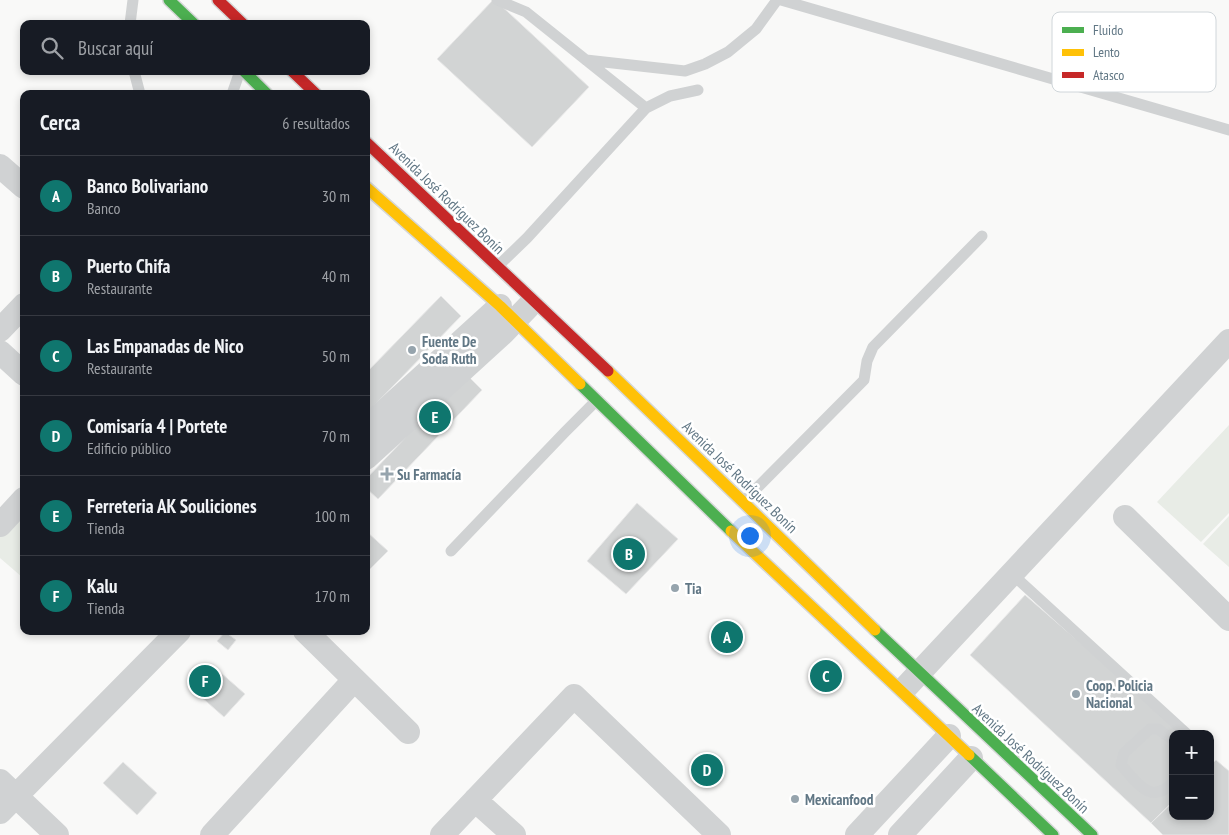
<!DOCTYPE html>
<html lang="es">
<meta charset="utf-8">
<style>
:root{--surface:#171b24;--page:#20242c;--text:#f1f3f6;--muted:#9ea1a6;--line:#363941;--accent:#0f766e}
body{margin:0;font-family:"PT Sans Narrow",sans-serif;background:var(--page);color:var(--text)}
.controls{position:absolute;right:15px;bottom:15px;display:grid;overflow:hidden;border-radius:10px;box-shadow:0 2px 8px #0003}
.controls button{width:45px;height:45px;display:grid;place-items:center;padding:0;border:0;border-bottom:1px solid var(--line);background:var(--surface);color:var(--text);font:25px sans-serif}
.you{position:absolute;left:749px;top:535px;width:18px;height:18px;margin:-12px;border:4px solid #fff;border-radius:50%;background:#1a73e8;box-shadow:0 0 0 8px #1a73e833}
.badge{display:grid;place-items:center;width:32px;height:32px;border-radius:50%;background:var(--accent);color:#fff;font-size:16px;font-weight:700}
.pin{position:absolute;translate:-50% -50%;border:2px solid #fff;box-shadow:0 1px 5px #0006}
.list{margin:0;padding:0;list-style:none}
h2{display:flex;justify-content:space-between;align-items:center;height:65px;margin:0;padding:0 20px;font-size:21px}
h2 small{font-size:16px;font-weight:400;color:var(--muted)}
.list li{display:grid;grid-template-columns:32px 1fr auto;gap:15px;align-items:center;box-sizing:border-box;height:80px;padding:0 20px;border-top:1px solid var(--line)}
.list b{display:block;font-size:19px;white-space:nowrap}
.list p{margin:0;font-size:16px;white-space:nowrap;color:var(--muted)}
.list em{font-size:16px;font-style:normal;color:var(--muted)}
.icon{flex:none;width:28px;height:28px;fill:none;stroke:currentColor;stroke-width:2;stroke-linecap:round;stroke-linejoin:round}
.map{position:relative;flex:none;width:1229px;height:835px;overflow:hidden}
.search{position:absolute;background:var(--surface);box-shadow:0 2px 8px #0003;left:20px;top:20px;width:350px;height:55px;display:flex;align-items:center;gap:12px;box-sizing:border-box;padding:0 18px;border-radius:10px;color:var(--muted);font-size:19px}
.panel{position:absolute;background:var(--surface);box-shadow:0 2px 8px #0003;left:20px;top:90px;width:350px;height:545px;border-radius:10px}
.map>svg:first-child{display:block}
.green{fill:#e8ece6}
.building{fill:#d2d4d4;stroke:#e8e8e8}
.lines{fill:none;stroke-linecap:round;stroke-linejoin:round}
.fast-casing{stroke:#d5d7d7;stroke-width:14}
.slow-casing{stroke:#d5d7d7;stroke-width:14}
.jam-casing{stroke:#d5d7d7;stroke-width:14}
.lane{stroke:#d0d2d3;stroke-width:11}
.street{stroke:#d0d2d3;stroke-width:24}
.fast{stroke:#4caf50;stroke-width:11}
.slow{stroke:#ffc107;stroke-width:11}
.jam{stroke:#c62828;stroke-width:11}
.poi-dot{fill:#96a4ad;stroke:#fff;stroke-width:2}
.labels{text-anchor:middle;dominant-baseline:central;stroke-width:5;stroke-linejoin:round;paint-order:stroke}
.street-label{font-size:15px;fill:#617785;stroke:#fff}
.poi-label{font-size:15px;font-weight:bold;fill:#617785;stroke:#fff;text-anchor:start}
.key{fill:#fff;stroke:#d0d6da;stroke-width:1}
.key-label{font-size:14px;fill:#617785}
</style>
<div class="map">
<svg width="1229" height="835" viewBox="0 0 1229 835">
<rect width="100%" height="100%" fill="#f9f9f8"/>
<path class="green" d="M1229,425V513L1201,542L1157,502Z
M24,509V576L22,577L0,558V533Z
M1229,516V567L1203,544Z"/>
<path class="building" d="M493,0H495L589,87L532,147L437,59Z
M441,296L461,316L366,414V373Z
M466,374L482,390L378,499L366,488V479Z
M637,503L678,539L626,594L587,561Z
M366,531L388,551L366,573Z
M1025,595L1186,734H1173V801L1151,823L970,655Z
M225,632L236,640L228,650L217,641Z
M212,665L245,694L224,717L191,688Z
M1216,760L1229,771V835H1163L1151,823L1173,802V816H1210V766Z
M123,762L157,793L137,815L103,783Z"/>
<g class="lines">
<defs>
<path id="fast" d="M169,0L194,24
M244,71L267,94
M580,384L731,531
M875,630L1092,835
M969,755L1053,835"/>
<path id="slow" d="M366,187L500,306L580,384
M608,371L875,630
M731,531L969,755"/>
<path id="jam" d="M218,0L243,24
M292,71L316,94
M366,142L608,371"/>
</defs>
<use href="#fast" class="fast-casing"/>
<use href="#slow" class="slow-casing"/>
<use href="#jam" class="jam-casing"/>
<path class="lane" d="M497,0L526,12L646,108
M781,0L1229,130
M130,24L133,0
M586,60L685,71L705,64L728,52L756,29L777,0
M134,71L140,94
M232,94L240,71
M497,267L527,238L646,108L670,96L698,90
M743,502L864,380L867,361L873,347L982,236
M451,551L565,432L597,400
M1012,574L1187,734
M1173,740L1158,729H1150L1124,753L1121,765C1136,781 1151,807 1173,782"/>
<path class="street" d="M0,166L24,187
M0,330L24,305
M0,352L24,374
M366,428L500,306
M366,458L503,333L528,307
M1125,517L1229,619
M0,525L24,499
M305,631L408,732
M906,687L1229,341
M0,781L57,835
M475,800L514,835
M0,812L179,631
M212,835L354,680
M442,835L574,696L719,835
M857,835L949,736
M900,835L971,758"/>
<use href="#fast" class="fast"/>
<use href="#slow" class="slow"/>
<use href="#jam" class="jam"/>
</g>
<g class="poi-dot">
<circle cx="412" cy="350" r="5"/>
<path d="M384.5 466.5h5v5h5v5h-5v5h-5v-5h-5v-5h5z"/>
<circle cx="675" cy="588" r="5"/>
<circle cx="1076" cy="694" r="5"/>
<circle cx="795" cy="799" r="5"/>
</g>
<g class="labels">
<g class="street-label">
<text transform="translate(447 198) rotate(44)">Avenida José Rodríguez Bonín</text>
<text transform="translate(740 477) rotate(44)">Avenida José Rodríguez Bonín</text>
<text transform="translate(1031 758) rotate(43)">Avenida José Rodríguez Bonín</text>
</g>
<g class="poi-label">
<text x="422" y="341">Fuente De<tspan x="422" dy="17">Soda Ruth</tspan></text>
<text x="397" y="474">Su Farmacía</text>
<text x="685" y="588">Tia</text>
<text x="1086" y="685">Coop. Policia<tspan x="1086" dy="17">Nacional</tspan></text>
<text x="805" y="799">Mexicanfood</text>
</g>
</g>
<rect x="1052" y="12" width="164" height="80" rx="8" class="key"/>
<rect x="1062" y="27" width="22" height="6" fill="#4caf50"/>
<rect x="1062" y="49" width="22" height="7" fill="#ffc107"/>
<rect x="1062" y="72" width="22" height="6" fill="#c62828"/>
<g class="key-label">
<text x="1093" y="35">Fluido</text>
<text x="1093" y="57">Lento</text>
<text x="1093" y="80">Atasco</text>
</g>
</svg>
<div class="controls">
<button>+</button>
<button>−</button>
</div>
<div class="you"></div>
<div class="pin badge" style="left:727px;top:637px">A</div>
<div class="pin badge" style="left:629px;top:554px">B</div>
<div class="pin badge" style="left:826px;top:676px">C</div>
<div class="pin badge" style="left:707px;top:770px">D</div>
<div class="pin badge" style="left:435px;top:417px">E</div>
<div class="pin badge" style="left:205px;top:681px">F</div>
<div class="search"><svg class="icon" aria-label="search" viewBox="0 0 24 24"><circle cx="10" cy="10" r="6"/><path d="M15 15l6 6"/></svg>Buscar aquí</div>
<section class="panel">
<h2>Cerca<small>6 resultados</small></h2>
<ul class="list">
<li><span class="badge">A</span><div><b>Banco Bolivariano</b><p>Banco</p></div><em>30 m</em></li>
<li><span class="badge">B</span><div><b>Puerto Chifa</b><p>Restaurante</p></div><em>40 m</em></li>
<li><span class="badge">C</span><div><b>Las Empanadas de Nico</b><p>Restaurante</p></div><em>50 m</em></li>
<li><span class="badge">D</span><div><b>Comisaría 4 | Portete</b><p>Edificio público</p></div><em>70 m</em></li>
<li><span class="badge">E</span><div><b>Ferreteria AK Souliciones</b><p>Tienda</p></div><em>100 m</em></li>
<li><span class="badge">F</span><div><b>Kalu</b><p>Tienda</p></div><em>170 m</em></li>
</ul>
</section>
</div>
